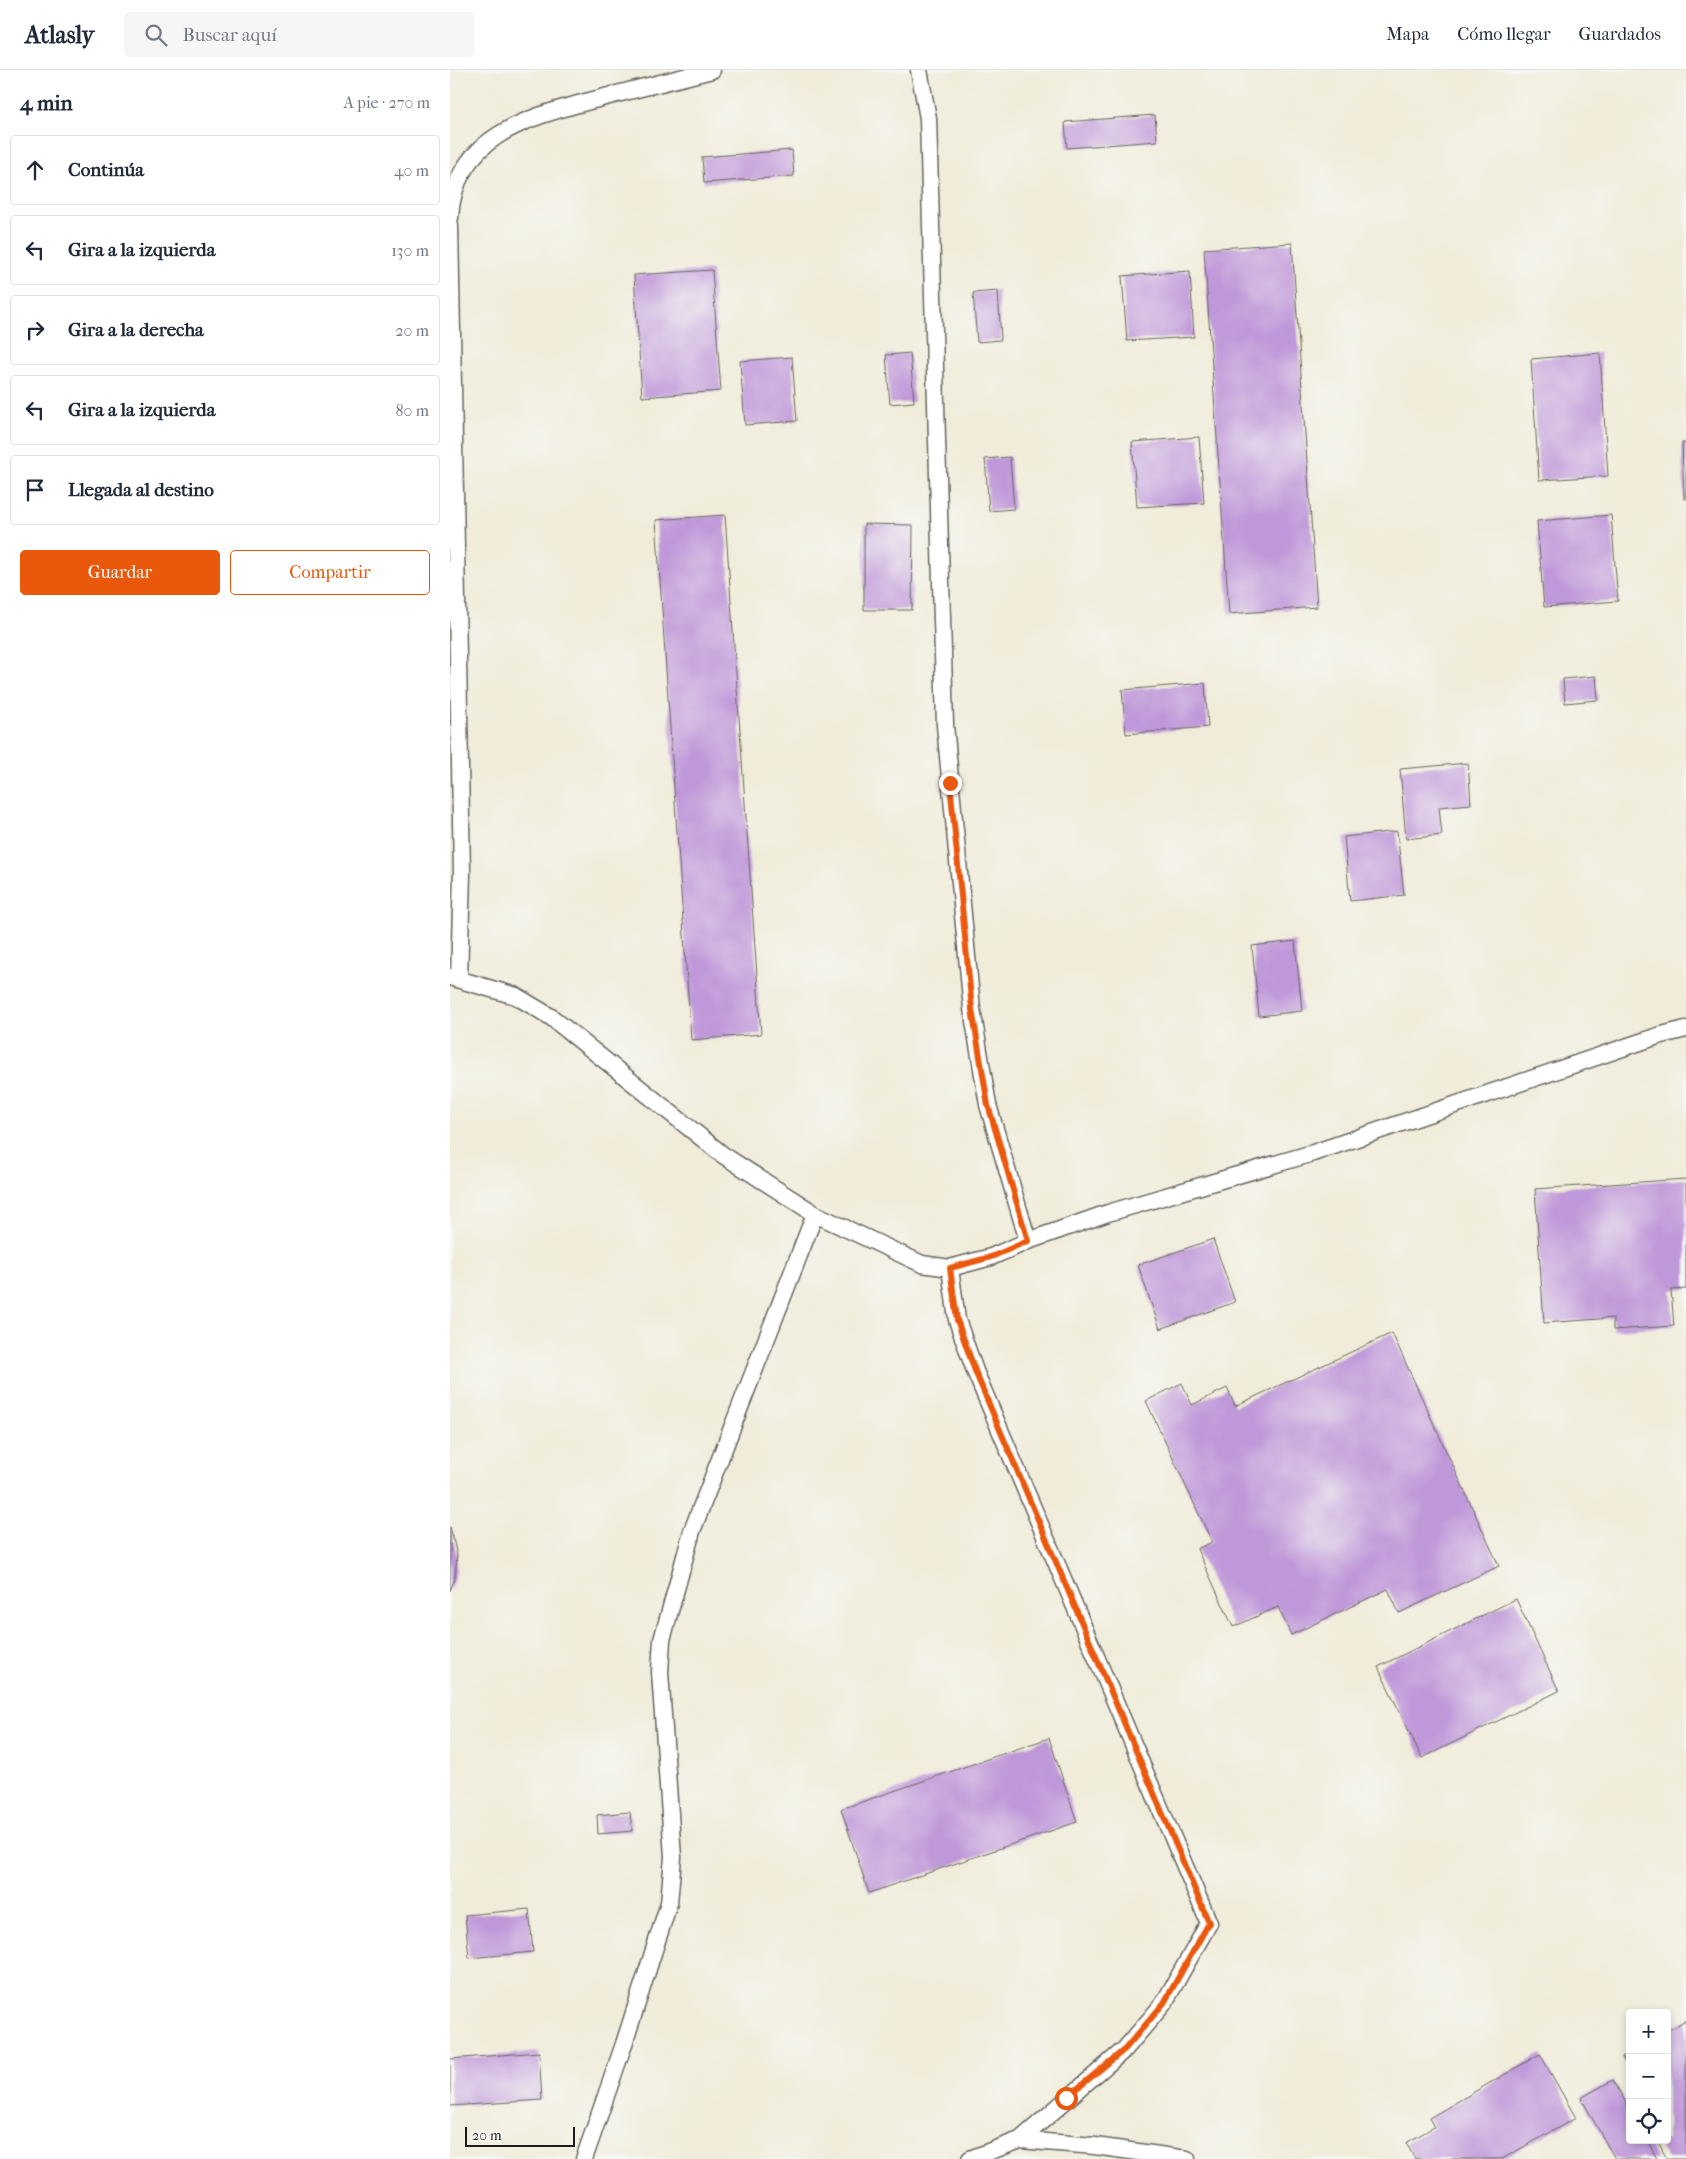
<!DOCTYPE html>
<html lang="es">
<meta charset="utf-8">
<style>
:root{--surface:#fff;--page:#f6f6f7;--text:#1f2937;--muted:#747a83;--line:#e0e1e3;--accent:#ea580c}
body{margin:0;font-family:"IM FELL French Canon",serif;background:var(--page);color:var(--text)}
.controls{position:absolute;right:15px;bottom:15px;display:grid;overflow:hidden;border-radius:5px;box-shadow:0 2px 8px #0003}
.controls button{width:45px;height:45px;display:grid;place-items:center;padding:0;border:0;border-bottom:1px solid var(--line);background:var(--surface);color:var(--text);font:25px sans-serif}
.scale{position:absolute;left:15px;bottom:12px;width:110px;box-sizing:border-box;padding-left:5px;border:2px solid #1c1c1c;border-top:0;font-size:14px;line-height:18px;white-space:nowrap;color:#1c1c1c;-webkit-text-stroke:4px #f6f6f2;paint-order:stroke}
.stop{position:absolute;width:15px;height:15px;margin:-11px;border:4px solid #ea580c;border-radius:50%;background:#fff}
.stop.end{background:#ea580c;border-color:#fff;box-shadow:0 1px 5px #0008}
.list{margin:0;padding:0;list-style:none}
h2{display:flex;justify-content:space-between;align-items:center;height:65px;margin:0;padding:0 20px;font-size:21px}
h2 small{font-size:16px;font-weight:400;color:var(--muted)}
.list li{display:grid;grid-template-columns:32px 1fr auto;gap:15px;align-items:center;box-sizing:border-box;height:70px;margin:0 10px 10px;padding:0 10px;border:1px solid var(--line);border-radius:5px}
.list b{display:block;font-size:19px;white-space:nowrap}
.list em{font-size:16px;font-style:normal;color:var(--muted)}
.actions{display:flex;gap:10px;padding:15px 20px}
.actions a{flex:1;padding:11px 0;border:1px solid var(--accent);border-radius:5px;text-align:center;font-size:18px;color:var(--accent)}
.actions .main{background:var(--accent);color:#fff}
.icon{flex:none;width:28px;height:28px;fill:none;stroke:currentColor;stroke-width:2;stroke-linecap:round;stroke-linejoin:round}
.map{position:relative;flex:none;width:1236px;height:2089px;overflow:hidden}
header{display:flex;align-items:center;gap:30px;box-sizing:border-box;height:70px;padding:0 25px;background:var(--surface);border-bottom:1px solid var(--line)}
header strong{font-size:24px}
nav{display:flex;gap:28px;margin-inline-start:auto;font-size:18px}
.search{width:350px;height:45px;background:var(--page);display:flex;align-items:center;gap:12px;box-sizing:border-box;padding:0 18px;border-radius:5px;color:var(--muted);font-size:19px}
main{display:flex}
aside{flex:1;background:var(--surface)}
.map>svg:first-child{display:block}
.building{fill:#bf98d9}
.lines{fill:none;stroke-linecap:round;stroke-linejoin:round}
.lane-casing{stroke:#66655e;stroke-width:19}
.lane{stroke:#fff;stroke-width:16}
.route{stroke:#ea580c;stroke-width:6}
</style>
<header>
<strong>Atlasly</strong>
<div class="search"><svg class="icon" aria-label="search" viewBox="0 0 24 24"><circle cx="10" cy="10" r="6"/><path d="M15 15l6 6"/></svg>Buscar aquí</div>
<nav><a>Mapa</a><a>Cómo llegar</a><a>Guardados</a></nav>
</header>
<main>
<aside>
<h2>4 min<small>A pie · 270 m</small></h2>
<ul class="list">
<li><svg class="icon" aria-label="ahead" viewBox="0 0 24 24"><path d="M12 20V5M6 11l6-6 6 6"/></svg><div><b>Continúa</b></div><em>40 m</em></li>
<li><svg class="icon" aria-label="left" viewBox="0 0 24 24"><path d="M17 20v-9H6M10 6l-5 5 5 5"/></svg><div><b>Gira a la izquierda</b></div><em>130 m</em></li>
<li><svg class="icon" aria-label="right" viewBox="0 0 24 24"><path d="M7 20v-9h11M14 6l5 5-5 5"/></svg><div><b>Gira a la derecha</b></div><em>20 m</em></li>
<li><svg class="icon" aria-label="left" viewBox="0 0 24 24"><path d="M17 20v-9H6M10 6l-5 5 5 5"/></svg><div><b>Gira a la izquierda</b></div><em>80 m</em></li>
<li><svg class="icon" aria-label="arrive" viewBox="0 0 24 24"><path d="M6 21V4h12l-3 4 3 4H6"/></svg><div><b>Llegada al destino</b></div></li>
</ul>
<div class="actions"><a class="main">Guardar</a><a>Compartir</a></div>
</aside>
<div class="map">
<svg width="1236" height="2089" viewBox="0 0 1236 2089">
<rect width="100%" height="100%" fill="#f6f6f2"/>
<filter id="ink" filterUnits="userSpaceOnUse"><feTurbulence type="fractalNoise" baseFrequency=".02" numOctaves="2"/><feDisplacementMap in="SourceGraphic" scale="10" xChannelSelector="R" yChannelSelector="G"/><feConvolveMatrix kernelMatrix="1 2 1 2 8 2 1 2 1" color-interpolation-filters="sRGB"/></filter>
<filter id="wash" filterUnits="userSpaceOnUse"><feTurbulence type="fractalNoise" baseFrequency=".0096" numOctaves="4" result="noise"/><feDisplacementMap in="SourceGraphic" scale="20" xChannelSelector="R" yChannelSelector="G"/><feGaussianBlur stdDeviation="1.12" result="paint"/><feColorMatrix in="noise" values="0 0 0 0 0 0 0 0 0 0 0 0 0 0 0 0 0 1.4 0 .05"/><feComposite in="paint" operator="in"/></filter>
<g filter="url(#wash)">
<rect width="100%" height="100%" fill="#f0ecd9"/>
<g id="blocks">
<path class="building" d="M705,45L707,71L617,78L615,52Z
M342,80L344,106L254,113L252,87Z
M842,173L867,537L779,544L754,179Z
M262,200L271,321L192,327L184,205Z
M740,201L744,267L677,271L672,206Z
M548,221L551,270L527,272L523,223Z
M460,283L464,332L440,334L436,285Z
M1150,283L1158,406L1089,410L1081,289Z
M342,287L347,351L295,355L290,291Z
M749,367L754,433L687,437L682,372Z
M1232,373H1236V429H1234Z
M560,387L564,439L539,441L535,389Z
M275,445L311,964L241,970L206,450Z
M1161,445L1168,531L1094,537L1087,451Z
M414,454L463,455L462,540H414Z
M1146,606L1148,630L1115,633L1113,609Z
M755,613L758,657L676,664L672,620Z
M1018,693L1021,734L989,737L992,765L956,769L950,699Z
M947,761L954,825L900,831L894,767Z
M845,871L852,941L809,946L802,876Z
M1236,1109V1219L1221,1220L1224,1256L1163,1260V1248L1094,1253L1085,1119Z
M763,1169L785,1232L710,1259L688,1195Z
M942,1263L1049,1496L949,1543L938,1519L841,1565L828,1537L783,1557L747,1479L762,1472L696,1331L732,1313L742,1335L777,1318L785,1336Z
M0,1457L7,1485L5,1508L0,1521Z
M1066,1529L1109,1621L972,1688L928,1597Z
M599,1668L627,1752L419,1823L391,1739Z
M180,1742L182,1761L148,1764L147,1745Z
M79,1839L83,1882L19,1888L15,1845Z
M1236,1950V2089H1217L1207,2070H1217V1961Z
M89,1982L92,2030L0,2036V1989Z
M1180,1983V2001L1172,1987Z
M1090,1984L1126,2048L1052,2089H965L956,2073L984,2057L979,2048Z
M1163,2010L1180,2040V2070H1197L1207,2089H1165L1131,2028Z"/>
</g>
</g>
<g filter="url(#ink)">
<use href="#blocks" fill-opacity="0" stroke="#66655e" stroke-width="1"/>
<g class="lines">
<defs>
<path id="lane" d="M469,0L478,48L495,655L522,939L538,1035L578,1171
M0,148C4,62 87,45 155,27C190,18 226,9 262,0
M0,155L12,803L9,909
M0,907L66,926L101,947L273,1085L365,1144L472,1194L500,1198L541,1187L578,1171L658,1143L863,1083L1208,966L1236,959
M500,1198L507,1250L525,1301L759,1853L714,1933L675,1979L570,2070L520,2089
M570,2070L645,2076L737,2089
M134,2089L174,1974L219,1833L223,1787L210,1602L212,1570L242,1461L365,1144"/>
</defs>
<use href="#lane" class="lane-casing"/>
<use href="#lane" class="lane"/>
</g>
</g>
<g class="lines" filter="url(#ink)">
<path class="route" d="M500,713L522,939L538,1035L578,1171L541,1187L500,1198L507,1250L525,1301L759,1853L714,1933L675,1979L616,2028"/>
</g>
</svg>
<div class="controls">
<button>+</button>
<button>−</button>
<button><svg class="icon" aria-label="locate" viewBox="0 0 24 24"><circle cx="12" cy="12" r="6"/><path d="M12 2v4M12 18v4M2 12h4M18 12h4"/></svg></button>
</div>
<div class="scale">20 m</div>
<div class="stop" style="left:616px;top:2028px"></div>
<div class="stop end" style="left:500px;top:713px"></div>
</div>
</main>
